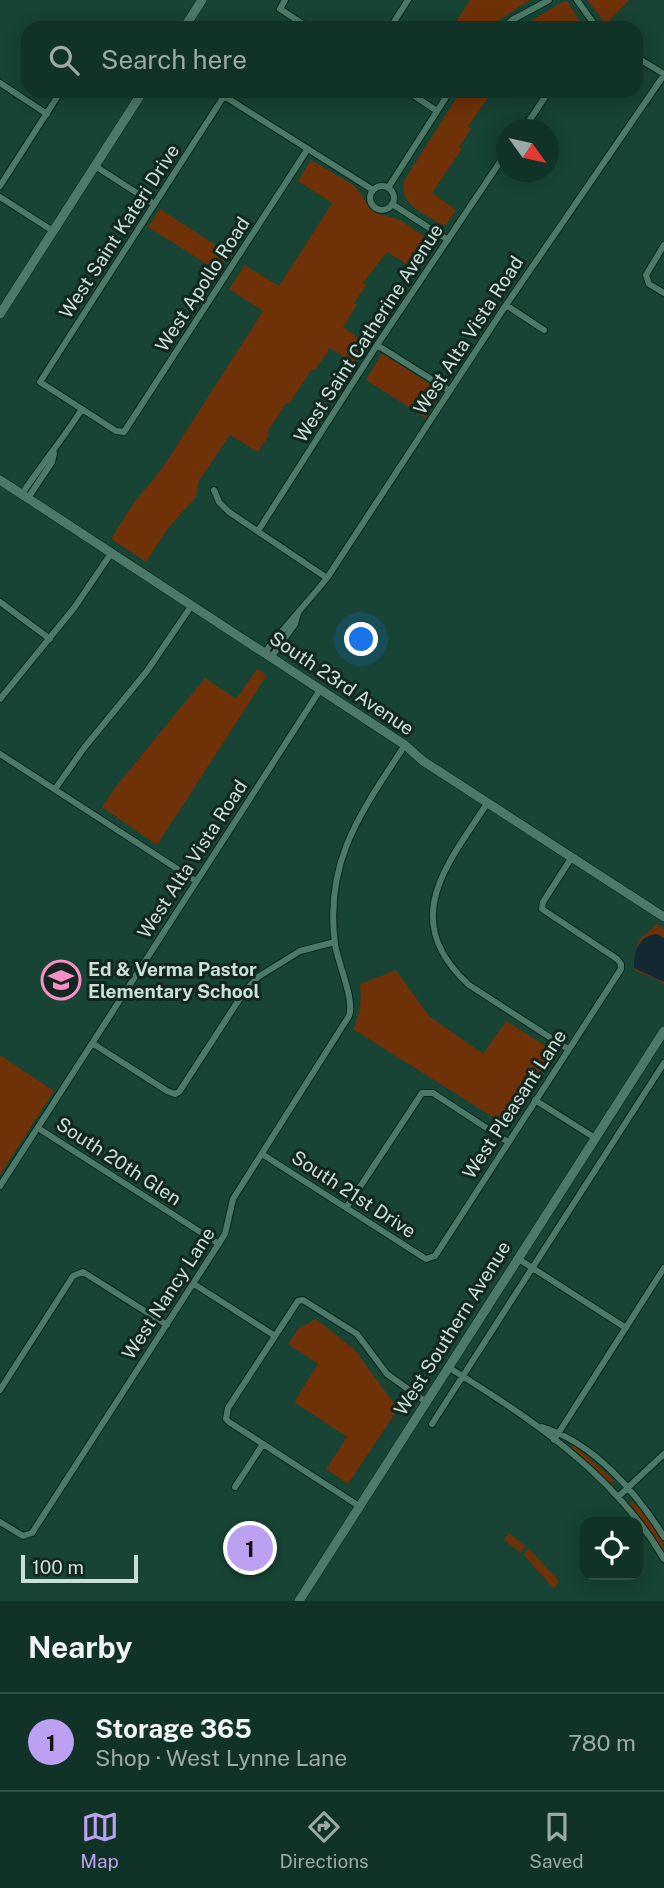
<!DOCTYPE html>
<meta charset="utf-8">
<style>
:root{--surface:#113327;--page:#1a3b2f;--text:#f1f3f6;--muted:#9caaa7;--line:#304e44;--accent:#bca0f2}
body{margin:0;font-family:"Public Sans",sans-serif;background:var(--page);color:var(--text)}
.controls{position:absolute;right:21px;bottom:21px;display:grid;overflow:hidden;border-radius:14px;box-shadow:0 4px 18px #0003}
.controls button{width:63px;height:63px;display:grid;place-items:center;padding:0;border:0;border-bottom:2px solid var(--line);background:var(--surface);color:var(--text);font:35px sans-serif}
.compass{position:absolute;left:496px;top:119px;width:63px;height:63px;border-radius:50%;background:var(--surface);box-shadow:0 4px 18px #0003;rotate:123deg}
.scale{position:absolute;left:21px;bottom:18px;width:117px;box-sizing:border-box;padding-left:7px;border:4px solid #c9e0d6;border-top:0;font-size:19px;line-height:24px;white-space:nowrap;color:#c9e0d6;-webkit-text-stroke:5px #13261f;paint-order:stroke}
.you{position:absolute;left:362px;top:640px;width:24px;height:24px;margin:-18px;border:5px solid #fff;border-radius:50%;background:#1a73e8;box-shadow:0 0 0 10px #1a73e833}
.badge{display:grid;place-items:center;width:46px;height:46px;border-radius:50%;background:var(--accent);color:#111;font-size:23px;font-weight:700}
.pin{position:absolute;translate:-50% -50%;border:4px solid #fff;box-shadow:0 2px 7px #0006}
.list{margin:0;padding:0;list-style:none}
h2{display:flex;justify-content:space-between;align-items:center;height:91px;margin:0;padding:0 28px;font-size:30px}
h2 small{font-size:23px;font-weight:400;color:var(--muted)}
.list li{display:grid;grid-template-columns:46px 1fr auto;gap:21px;align-items:center;box-sizing:border-box;height:98px;padding:0 28px;border-top:2px solid var(--line)}
.list b{display:block;font-size:26px;white-space:nowrap}
.list p{margin:0;font-size:23px;white-space:nowrap;color:var(--muted)}
.list em{font-size:23px;font-style:normal;color:var(--muted)}
.icon{flex:none;width:38px;height:38px;fill:none;stroke:currentColor;stroke-width:2;stroke-linecap:round;stroke-linejoin:round}
.map{position:relative;flex:none;width:664px;height:1601px;overflow:hidden}
.search{position:absolute;background:var(--surface);box-shadow:0 4px 18px #0003;left:21px;right:21px;top:21px;height:77px;display:flex;align-items:center;gap:18px;box-sizing:border-box;padding:0 24px;border-radius:21px;color:var(--muted);font-size:26px}
.sheet{height:189px;background:var(--surface)}
nav{display:flex;justify-content:space-around;align-items:center;box-sizing:border-box;height:98px;border-top:2px solid var(--line);background:var(--surface);font-size:19px;color:var(--muted)}
nav a{display:grid;justify-items:center;gap:4px}
nav .on{color:var(--accent)}
.map>svg:first-child{display:block}
.green{fill:#6f3108}
.water{fill:#132832}
.lines{fill:none;stroke-linecap:round;stroke-linejoin:round}
.street-casing{stroke:#05281d;stroke-width:8}
.secondary-casing{stroke:#05281d;stroke-width:10}
.street{stroke:#4d7968;stroke-width:6}
.secondary{stroke:#4d7968;stroke-width:9}
.labels{text-anchor:middle;dominant-baseline:central;stroke-width:6;stroke-linejoin:round;paint-order:stroke}
.street-label{font-size:19px;fill:#c9e0d6;stroke:#13261f}
.poi-label{font-size:19px;font-weight:bold;fill:#c9e0d6;stroke:#13261f;text-anchor:start}
</style>
<div class="map">
<svg width="664" height="1601" viewBox="0 0 664 1601">
<rect width="100%" height="100%" fill="#174434"/>
<path class="green" d="M470,0H530L487,28H452Z
M587,0H629L606,24Z
M564,1L568,2L581,24L580,28H519Z
M461,91H493L468,126L471,129L459,147L462,149L432,193L456,210L446,225H443C425,214 396,204 405,179Z
M311,160L355,186L373,212L400,220L433,242L415,269L387,252L363,283L366,285L354,303L357,305L343,327L367,344L355,363L330,348L315,370L312,369L289,404L286,403L267,433L269,435L258,452L230,435L198,482L196,497L168,528L146,562L111,539L133,504L163,467L263,311L229,289L245,265L279,286L332,203L298,181Z
M160,209L229,254L218,271L148,227Z
M382,353L439,390L440,394L426,418L366,380Z
M257,669L267,675L157,845L102,807L117,785L205,678L236,699Z
M656,924L664,929V985L657,979L635,971C636,960 634,944 643,936C649,931 652,930 656,924Z
M396,970L429,1016L483,1054L506,1021L554,1051L504,1124L353,1029C360,1013 362,1002 360,984Z
M0,1055L54,1091L0,1175Z
M316,1319L355,1350L398,1409L348,1484L326,1469L347,1437L294,1402L318,1364L288,1344L299,1328Z
M574,1445L614,1480V1482L611,1483L572,1449V1446Z
M632,1501C645,1511 664,1534 664,1551L630,1504Z
M509,1533L525,1546L521,1553L504,1540Z
M528,1548L559,1581L554,1589L524,1555Z"/>
<path class="water" d="M657,934L664,938V982L634,968C634,951 638,936 657,934Z"/>
<g class="lines">
<defs>
<path id="street" d="M285,0L280,9L309,28
M577,0L597,28
M390,28L408,0
M503,28L512,20L549,0
M636,57L664,74
M0,83L47,114
M407,91L437,111
M523,130L549,91
M307,150L124,432L116,431L40,382L224,96L373,190
M95,166L154,204
M0,186L61,91
M370 198a12 12 0 1 1 24 0a12 12 0 1 1-24 0Z
M388,188L450,91
M0,197L53,231
M392,204L448,240
M664,245L646,275L649,284L664,293
M506,305L544,330
M377,345L450,391
M214,490L219,502L229,512L327,578
M22,494C41,465 63,439 82,409
M28,498L52,462L54,453
M258,531L377,345L506,153
M0,602L50,639
M265,652C285,626 307,603 327,578L506,305L664,75
M272,656L295,624L298,613
M0,699L74,608L112,552
M0,754L196,881
M55,789L84,748L147,671L192,605
M488,802C448,864 397,919 469,985L568,1049
M92,1043L167,1091L175,1094L179,1092L244,992L258,977L300,951L335,942
M535,1100L595,1138
M38,1128L219,1244
M262,1154L426,1259L435,1256L621,969V964L617,959L542,909L543,902L572,857
M0,1186L320,690
M346,1208L422,1093H433L508,1142
M517,1258L626,1328
M194,1284L275,1336
M448,1367C531,1419 614,1473 664,1559
M0,1390L73,1276L83,1272L167,1325
M432,1424L664,1063
M542,1427C594,1443 636,1492 664,1537
M554,1440L664,1268
M235,1487L263,1444
M619,1496L664,1454
M359,1506L229,1422L226,1419L228,1408L298,1301L303,1300L357,1334L387,1374L426,1402
M0,1522L23,1536L32,1533L225,1234L233,1199L349,1016C355,1000 338,964 335,944C324,860 362,811 405,745"/>
<path id="secondary" d="M184,28L202,0
M0,314L143,91
M0,480L405,745L423,761L664,917
M299,1601L664,1031"/>
</defs>
<use href="#street" class="street-casing"/>
<use href="#secondary" class="secondary-casing"/>
<use href="#street" class="street"/>
<use href="#secondary" class="secondary"/>
</g>
<defs>
<symbol id="school-ring" viewBox="-11 -11 22 22"><circle r="9.5" fill="#13261f" stroke="#fa8fc8" stroke-width="1.5"/><path d="M0-5L7-2L0 1L-7-2ZM-4 1L0 2.5L4 1V4Q0 6-4 4Z" fill="#fa8fc8"/></symbol>
</defs>
<g fill-rule="evenodd">
<use href="#school-ring" x="39" y="958" width="44" height="44"/>
</g>
<g class="labels">
<g class="street-label">
<text transform="translate(119 231) rotate(-57)">West Saint Kateri Drive</text>
<text transform="translate(202 284) rotate(-57)">West Apollo Road</text>
<text transform="translate(368 333) rotate(-57)">West Saint Catherine Avenue</text>
<text transform="translate(468 335) rotate(-57)">West Alta Vista Road</text>
<text transform="translate(342 683) rotate(34)">South 23rd Avenue</text>
<text transform="translate(192 859) rotate(-57)">West Alta Vista Road</text>
<text transform="translate(514 1104) rotate(-57)">West Pleasant Lane</text>
<text transform="translate(119 1161) rotate(33)">South 20th Glen</text>
<text transform="translate(354 1194) rotate(33)">South 21st Drive</text>
<text transform="translate(168 1293) rotate(-57)">West Nancy Lane</text>
<text transform="translate(452 1328) rotate(-58)">West Southern Avenue</text>
</g>
<g class="poi-label">
<text x="88" y="969">Ed &amp; Verma Pastor<tspan x="88" dy="22">Elementary School</tspan></text>
</g>
</g>
</svg>
<div class="controls">
<button><svg class="icon" aria-label="locate" viewBox="0 0 24 24"><circle cx="12" cy="12" r="6"/><path d="M12 2v4M12 18v4M2 12h4M18 12h4"/></svg></button>
</div>
<svg class="compass" viewBox="-18 -18 36 36"><path d="M0-13l5 13h-10z" fill="#e53935"/><path d="M0 13l5-13h-10z" fill="#9caaa7"/></svg>
<div class="scale">100 m</div>
<div class="you"></div>
<div class="pin badge" style="left:250px;top:1548px">1</div>
<div class="search"><svg class="icon" aria-label="search" viewBox="0 0 24 24"><circle cx="10" cy="10" r="6"/><path d="M15 15l6 6"/></svg>Search here</div>
</div>
<section class="sheet">
<h2>Nearby<small></small></h2>
<ul class="list">
<li><span class="badge">1</span><div><b>Storage 365</b><p>Shop · West Lynne Lane</p></div><em>780 m</em></li>
</ul>
</section>
<nav>
<a class="on"><svg class="icon" aria-label="map" viewBox="0 0 24 24"><path d="M3 6l6-2 6 2 6-2v14l-6 2-6-2-6 2zM9 4v14M15 6v14"/></svg>Map</a>
<a><svg class="icon" aria-label="directions" viewBox="0 0 24 24"><path d="M12 3l9 9-9 9-9-9zM9 14v-3h6M13 9l2 2-2 2"/></svg>Directions</a>
<a><svg class="icon" aria-label="saved" viewBox="0 0 24 24"><path d="M7 4h10v16l-5-4-5 4z"/></svg>Saved</a>
</nav>
